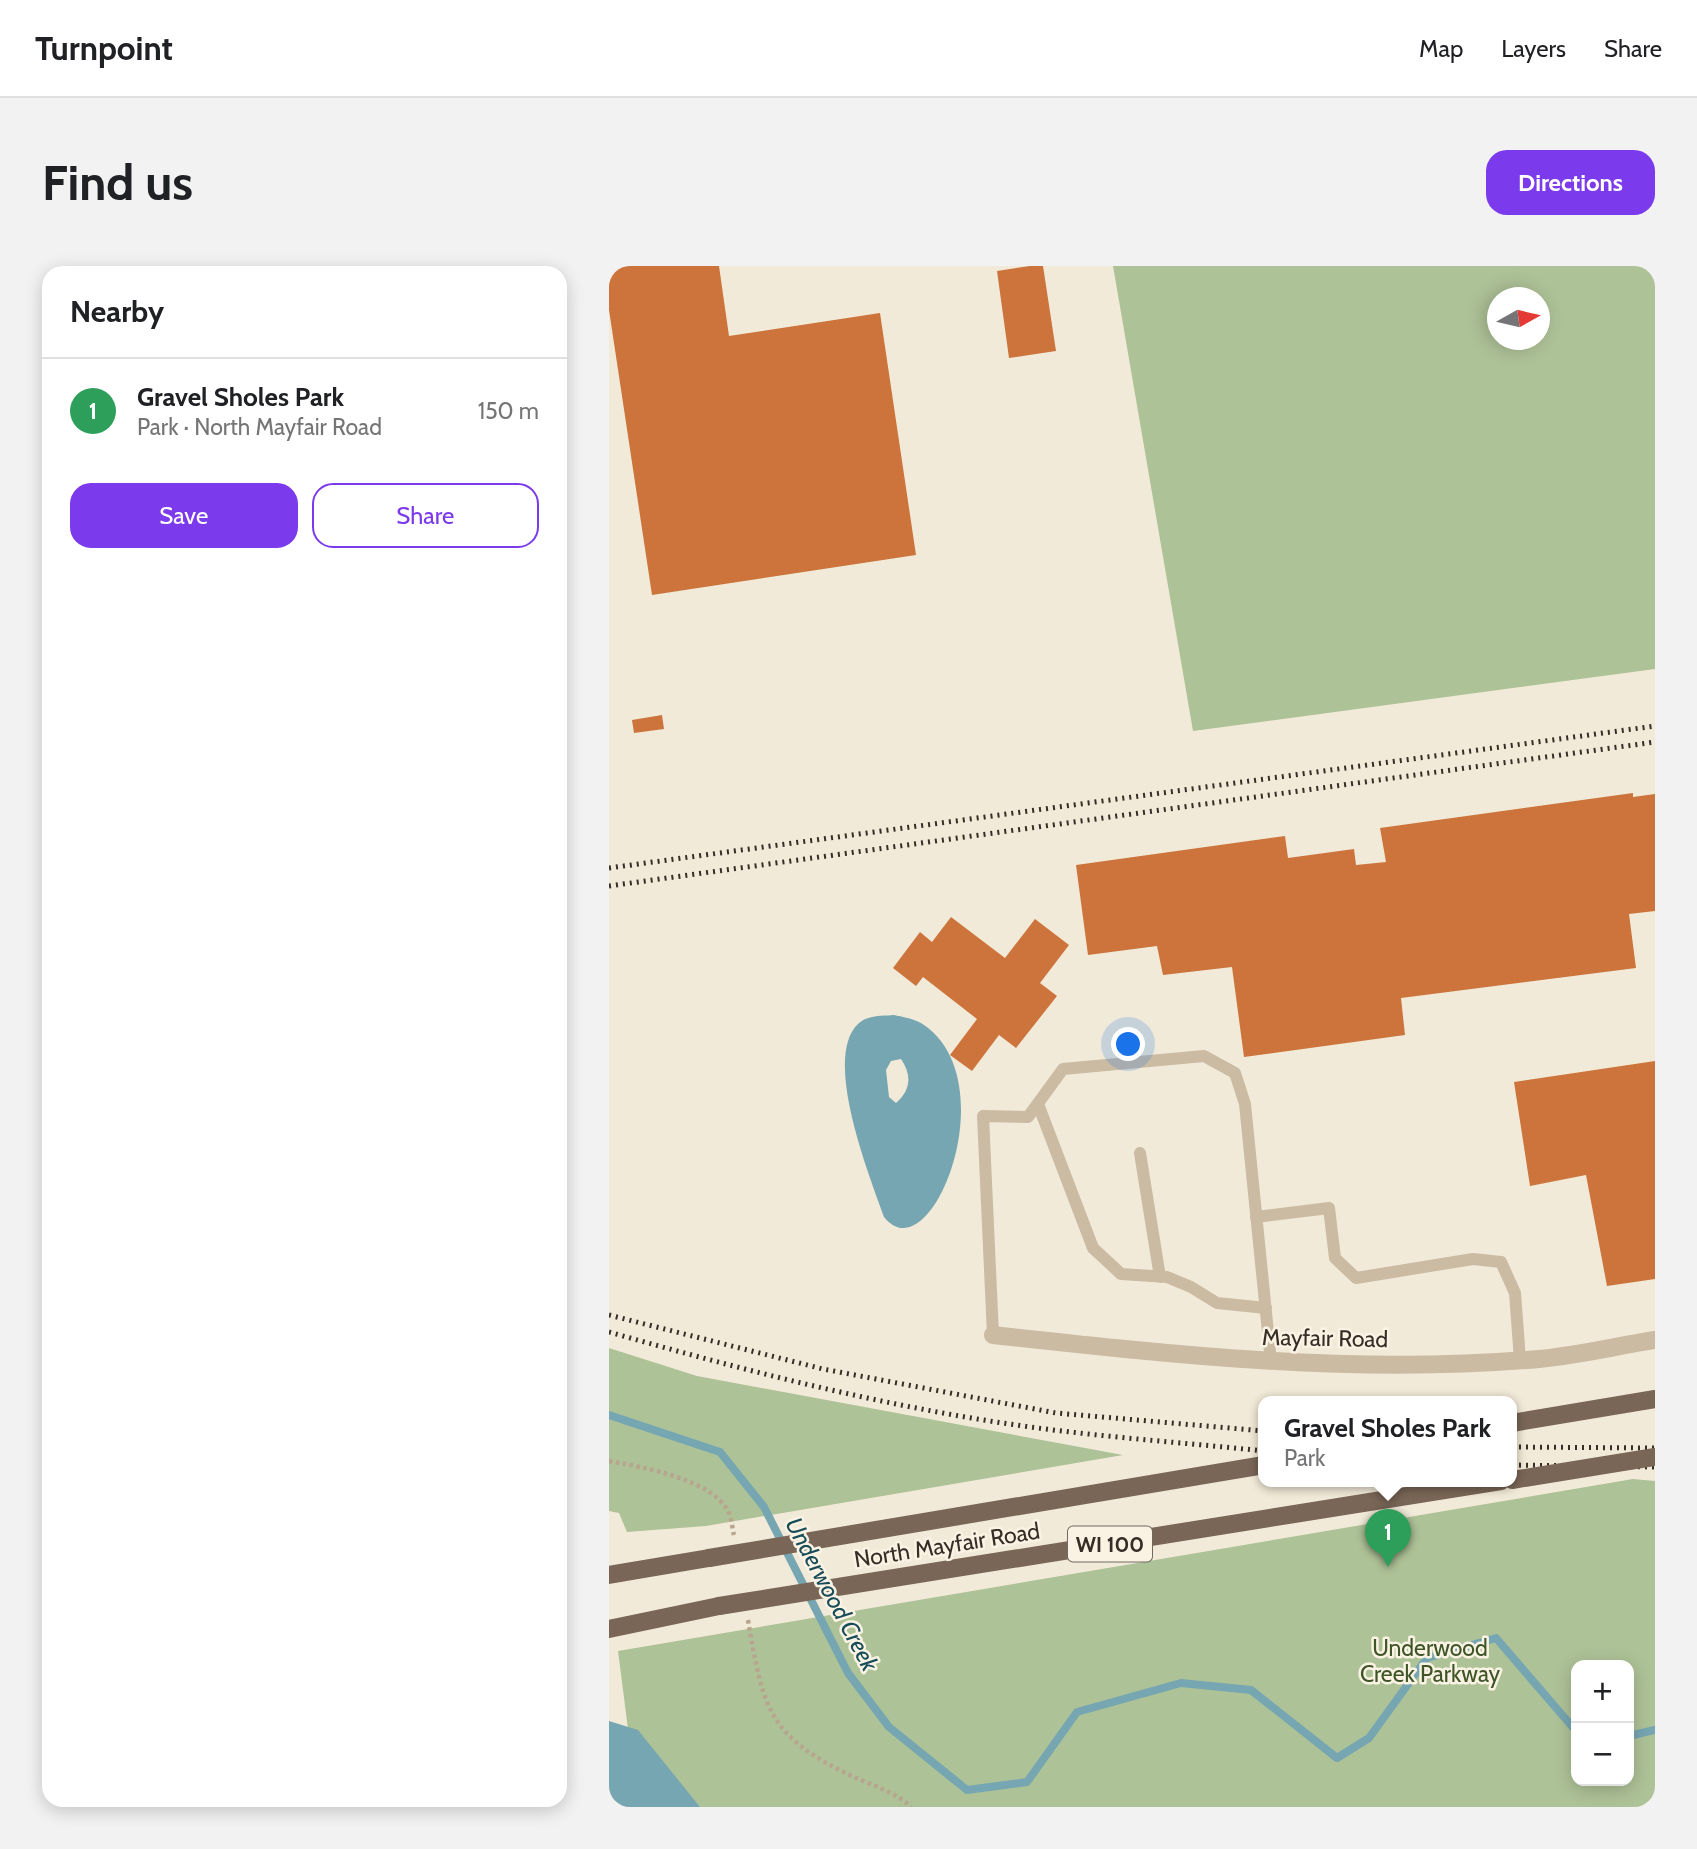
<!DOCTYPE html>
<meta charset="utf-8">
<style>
:root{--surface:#fff;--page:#f2f2f2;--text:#202124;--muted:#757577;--line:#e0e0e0;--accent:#7c3aed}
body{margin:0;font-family:Cabin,sans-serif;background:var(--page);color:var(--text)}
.controls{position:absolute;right:21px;bottom:21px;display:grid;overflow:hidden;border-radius:14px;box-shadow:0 4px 18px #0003}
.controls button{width:63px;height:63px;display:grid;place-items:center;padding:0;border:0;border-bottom:2px solid var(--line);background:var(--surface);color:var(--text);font:35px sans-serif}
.compass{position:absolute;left:878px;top:21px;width:63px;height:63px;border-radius:50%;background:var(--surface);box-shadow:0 4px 18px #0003;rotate:82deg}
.you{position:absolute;left:520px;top:779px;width:24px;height:24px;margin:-18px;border:5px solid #fff;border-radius:50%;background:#1a73e8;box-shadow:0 0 0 10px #1a73e833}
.badge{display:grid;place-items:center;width:46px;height:46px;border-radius:50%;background:var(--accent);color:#fff;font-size:23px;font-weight:700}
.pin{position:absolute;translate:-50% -58px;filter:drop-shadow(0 2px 4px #0008)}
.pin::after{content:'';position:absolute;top:37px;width:24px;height:21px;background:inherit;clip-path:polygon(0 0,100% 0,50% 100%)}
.popup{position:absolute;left:649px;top:1130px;width:259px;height:91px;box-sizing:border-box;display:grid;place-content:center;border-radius:14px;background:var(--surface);filter:drop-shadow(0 2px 5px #0005);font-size:23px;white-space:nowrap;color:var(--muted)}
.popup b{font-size:26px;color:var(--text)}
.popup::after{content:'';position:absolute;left:50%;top:100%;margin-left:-14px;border:14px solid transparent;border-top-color:var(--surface)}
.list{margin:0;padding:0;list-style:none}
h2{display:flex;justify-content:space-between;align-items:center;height:91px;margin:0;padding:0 28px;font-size:30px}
h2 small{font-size:23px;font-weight:400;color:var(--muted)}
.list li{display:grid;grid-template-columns:46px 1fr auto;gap:21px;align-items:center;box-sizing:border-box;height:105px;padding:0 28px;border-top:2px solid var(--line)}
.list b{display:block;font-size:26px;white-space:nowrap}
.list p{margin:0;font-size:23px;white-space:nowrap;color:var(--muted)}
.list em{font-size:23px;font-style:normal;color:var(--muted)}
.actions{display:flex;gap:14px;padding:21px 28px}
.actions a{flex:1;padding:16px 0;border:2px solid var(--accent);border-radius:21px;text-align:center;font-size:24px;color:var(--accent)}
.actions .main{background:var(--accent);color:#fff}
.map{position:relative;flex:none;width:1046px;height:1541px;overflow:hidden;border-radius:21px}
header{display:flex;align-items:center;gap:42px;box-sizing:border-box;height:98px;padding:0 35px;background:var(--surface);border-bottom:2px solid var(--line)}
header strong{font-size:33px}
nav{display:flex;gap:38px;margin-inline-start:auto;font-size:24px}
.intro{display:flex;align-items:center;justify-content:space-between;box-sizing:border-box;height:168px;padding:0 42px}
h1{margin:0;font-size:49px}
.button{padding:18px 32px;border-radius:21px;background:var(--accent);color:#fff;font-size:24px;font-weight:700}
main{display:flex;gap:42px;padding:0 42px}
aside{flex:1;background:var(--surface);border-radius:21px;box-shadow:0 4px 18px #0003}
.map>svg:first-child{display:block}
.green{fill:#aec297;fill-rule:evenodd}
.water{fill:#76a6b1;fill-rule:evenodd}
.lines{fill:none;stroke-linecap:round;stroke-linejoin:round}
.stream{stroke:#76a6b1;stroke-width:8}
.building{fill:#cc743c}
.path{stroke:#b7a58e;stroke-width:4.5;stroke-dasharray:3.5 3.5;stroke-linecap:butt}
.lane{stroke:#cbbba3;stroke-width:12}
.street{stroke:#cbbba3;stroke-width:18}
.primary{stroke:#796656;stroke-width:18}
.rail{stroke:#362d26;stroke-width:5;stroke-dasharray:2 5;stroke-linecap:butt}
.primary-bridge{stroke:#796656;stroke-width:18}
.labels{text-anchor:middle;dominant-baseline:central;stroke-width:5;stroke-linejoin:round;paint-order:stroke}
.shield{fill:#faf3e4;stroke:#71685f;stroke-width:2}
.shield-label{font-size:21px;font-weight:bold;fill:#362d26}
.street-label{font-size:23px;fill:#362d26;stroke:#faf3e4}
.park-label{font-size:23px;fill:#3e5528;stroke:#faf3e4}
.water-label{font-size:24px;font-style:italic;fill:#194c59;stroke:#faf3e4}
</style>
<header>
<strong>Turnpoint</strong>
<nav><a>Map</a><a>Layers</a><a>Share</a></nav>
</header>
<div class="intro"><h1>Find us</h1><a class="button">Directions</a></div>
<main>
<aside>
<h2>Nearby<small></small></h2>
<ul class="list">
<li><span class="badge" style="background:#2e9e5b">1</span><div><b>Gravel Sholes Park</b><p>Park · North Mayfair Road</p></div><em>150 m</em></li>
</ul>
<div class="actions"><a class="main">Save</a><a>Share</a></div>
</aside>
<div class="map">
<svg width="1046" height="1541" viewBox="0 0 1046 1541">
<rect width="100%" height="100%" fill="#f2ead8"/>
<path class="green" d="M504,0H1046V403L584,465ZM888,32H930V74H888Z
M0,1082L88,1110L514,1189L97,1260L18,1266L10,1247L0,1245Z
M1024,1213L1046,1215V1541H29L9,1385ZM967,1399H1020V1515H967Z"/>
<path class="water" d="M285,749C294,751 307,753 315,759C398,816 322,1010 275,951C261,911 213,792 249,758C258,749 273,750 285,749ZM292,793C303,809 302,824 287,837L280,831L277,804L282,795Z
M0,1455L29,1464L91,1541H0Z"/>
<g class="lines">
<path class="stream" d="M0,1149L111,1186L155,1241L239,1407L280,1461L358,1524L418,1516L468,1446L572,1417L642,1424L728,1492L760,1472L818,1392L887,1372L967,1465
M1020,1470L1046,1464"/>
</g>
<path class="building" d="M0,0H110L120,70L271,47L307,289L43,329L0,44Z
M421,0H434L447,85L400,92L388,5Z
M53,449L55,463L25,467L23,454Z
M1024,527V531L1046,528V645L1020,648L1027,702L792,732L796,769L635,791L623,701L554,709L548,680L479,689L467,599L676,570L679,592L745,583L747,599L777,596L771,562Z
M342,651L396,692L426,653L460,679L431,717L448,730L407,782L390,769L363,805L341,789L368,753L314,711L307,720L284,702L311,666L323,676Z
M1046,795V1013L998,1020L977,909L921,920L905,816Z"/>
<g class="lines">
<path class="path" d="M0,1195C33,1201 104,1213 120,1247C123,1253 123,1263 125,1269
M139,1354C154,1442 159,1471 245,1511C263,1519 288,1527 302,1541"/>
<path class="lane" d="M429,838L484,982L512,1008L558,1011L582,1021L608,1037L657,1042
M531,887L551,1011
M647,951L720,942L726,992L747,1012L864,993L892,996L906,1027L911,1094
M384,1069L374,850L419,851L454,803L595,790L626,807L636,838L662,1096"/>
<path class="street" d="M384,1069C566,1089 747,1109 930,1093C969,1089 1008,1080 1046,1074"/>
<path class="primary" d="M903,1157L1046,1133
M0,1309L100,1292
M0,1363L110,1340"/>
<path class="rail" d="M0,602L1046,460
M0,620L1046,476
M0,1049L214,1103L447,1147L655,1165
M0,1066C148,1108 300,1147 453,1165C520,1173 588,1178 655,1185
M903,1181L1046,1182
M903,1199L1046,1201"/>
<path class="primary-bridge" d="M903,1214L1046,1191
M100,1292L655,1199
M110,1340L892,1215"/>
</g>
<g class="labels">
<rect class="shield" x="459" y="1260.5" width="84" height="35" rx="5"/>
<g class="shield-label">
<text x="501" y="1278">WI 100</text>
</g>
<g class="street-label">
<text transform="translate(716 1072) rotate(1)">Mayfair Road</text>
<text transform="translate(338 1279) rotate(-9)">North Mayfair Road</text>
</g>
<g class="park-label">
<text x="821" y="1382">Underwood<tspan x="821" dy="26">Creek Parkway</tspan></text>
</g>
<g class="water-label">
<text transform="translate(223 1328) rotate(62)">Underwood Creek</text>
</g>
</g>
</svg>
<div class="controls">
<button>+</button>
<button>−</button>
</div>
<svg class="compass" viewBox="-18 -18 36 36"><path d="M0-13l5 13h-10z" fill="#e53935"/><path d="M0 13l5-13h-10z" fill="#757577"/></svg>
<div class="you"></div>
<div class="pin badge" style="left:779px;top:1301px;background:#2e9e5b">1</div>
<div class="popup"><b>Gravel Sholes Park</b>Park</div>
</div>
</main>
